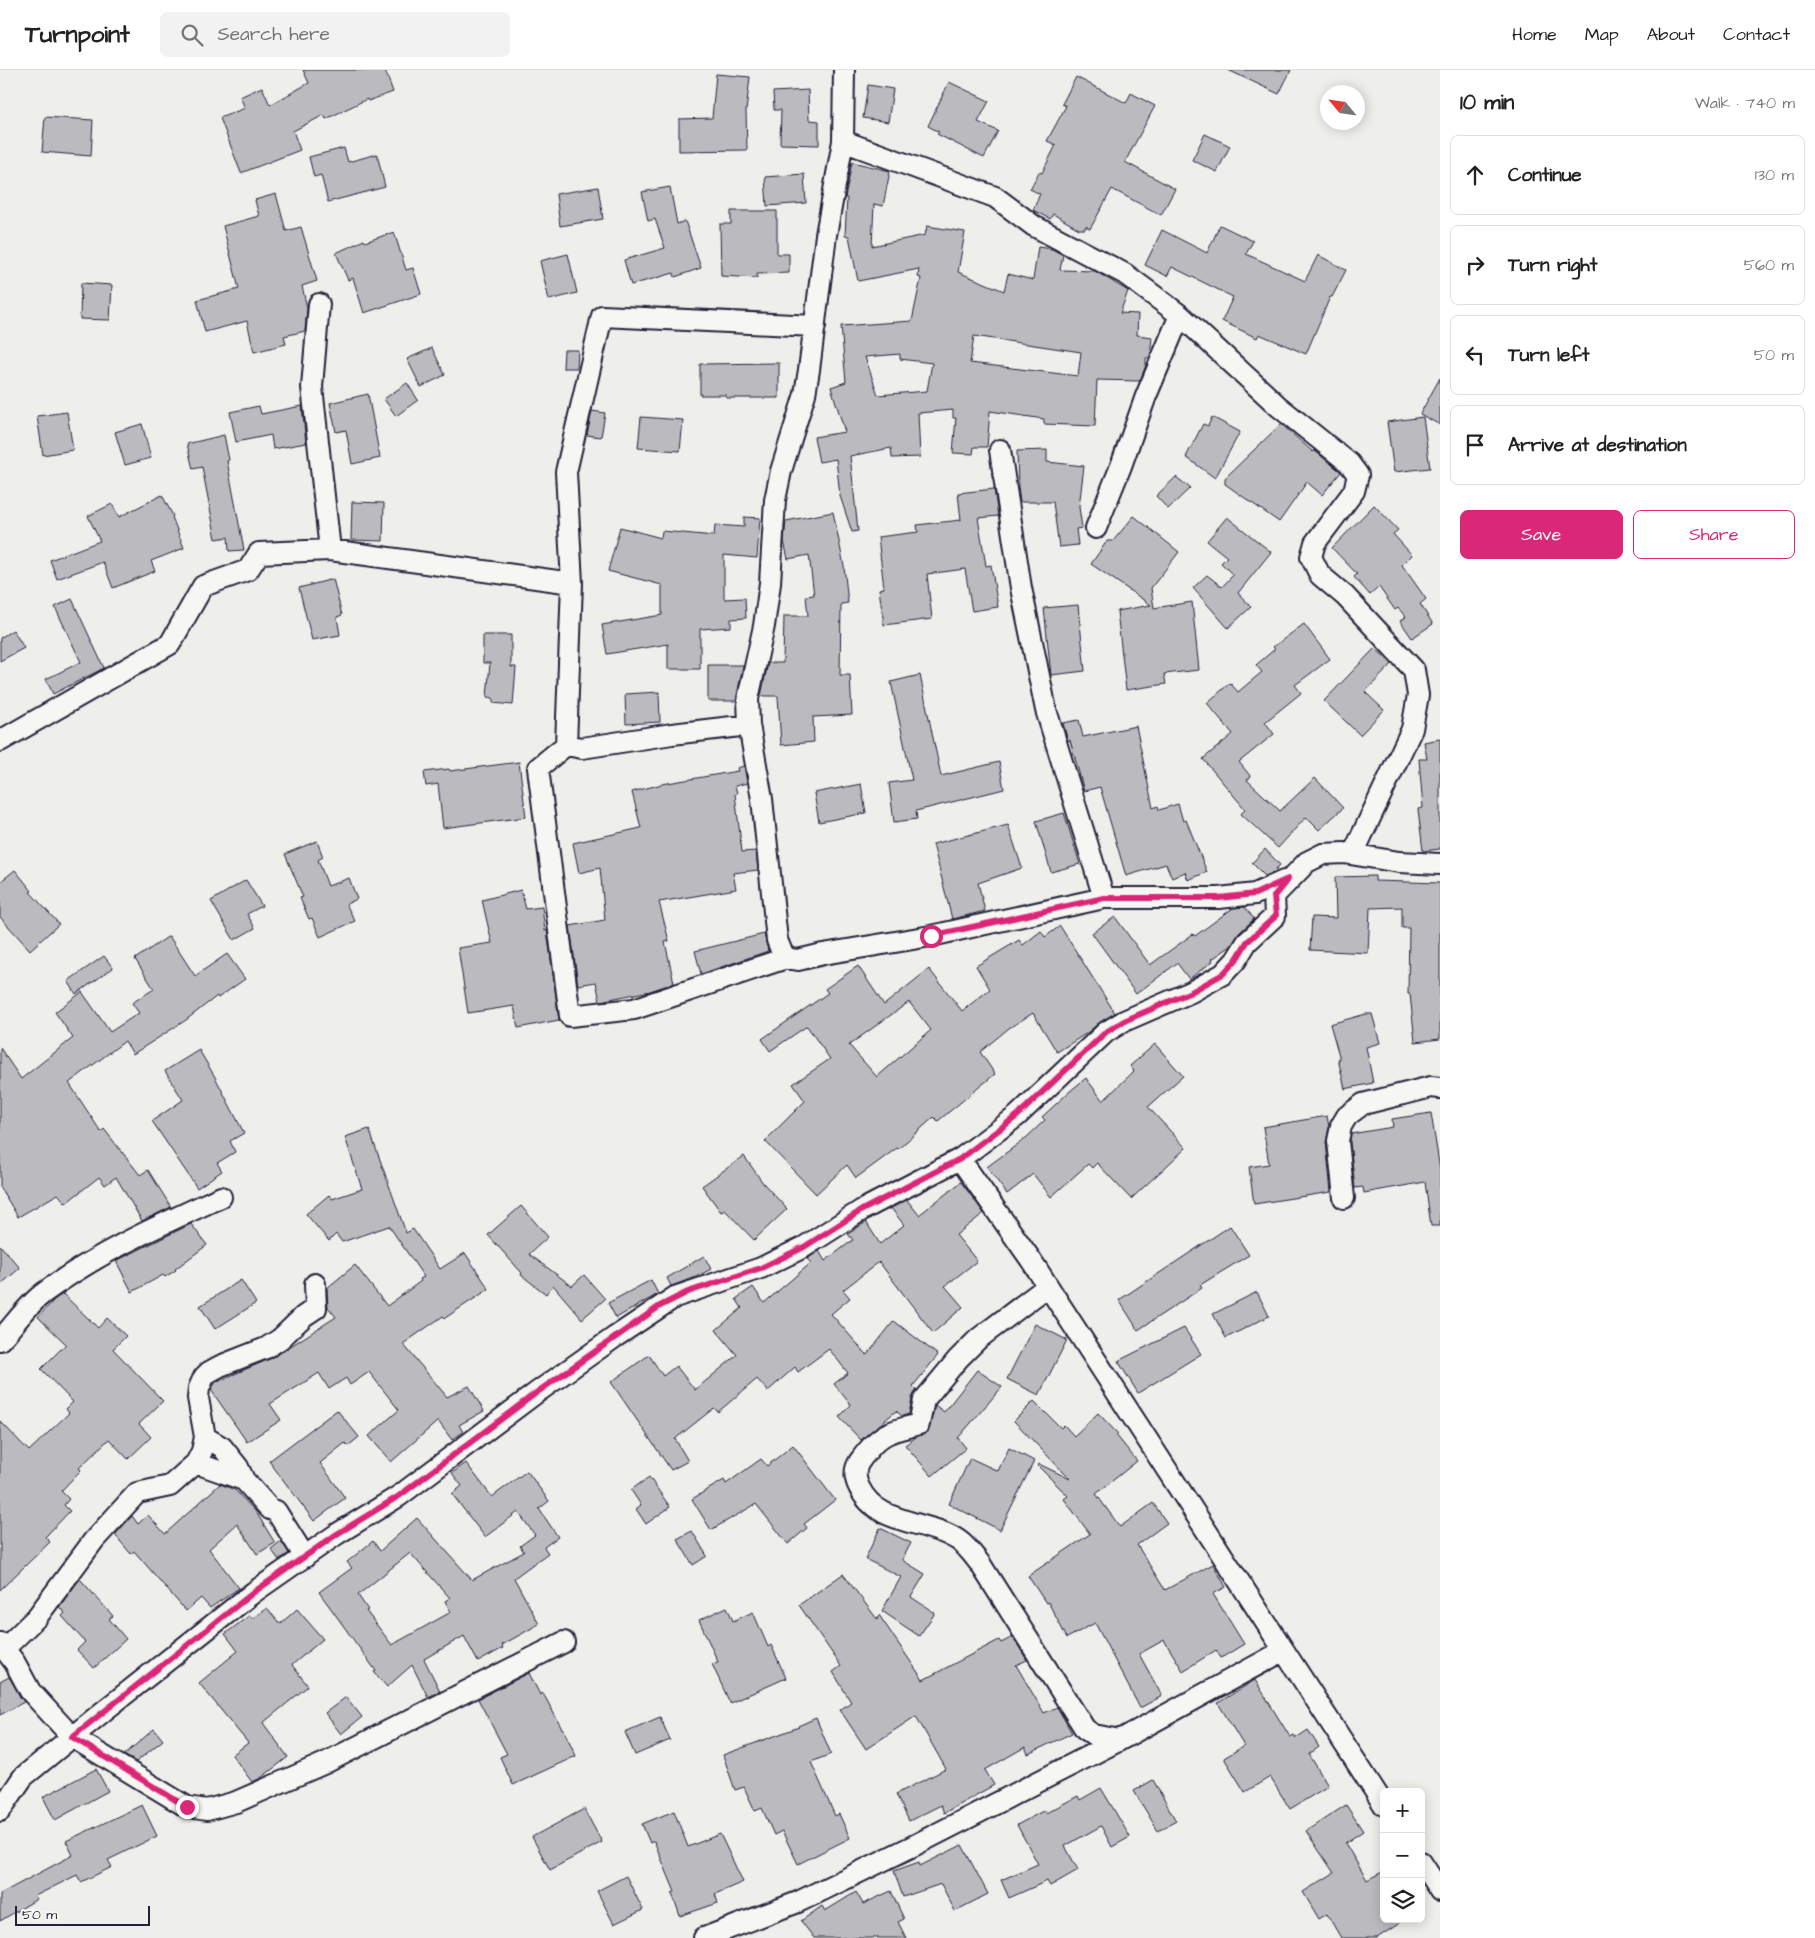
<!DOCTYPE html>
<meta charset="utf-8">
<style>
:root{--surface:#fff;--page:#f2f2f2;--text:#222;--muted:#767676;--line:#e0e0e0;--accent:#db2777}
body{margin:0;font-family:"Architects Daughter",sans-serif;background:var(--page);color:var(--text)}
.controls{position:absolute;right:15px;bottom:15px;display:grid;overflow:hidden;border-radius:8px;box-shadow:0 2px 12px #0003}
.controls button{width:45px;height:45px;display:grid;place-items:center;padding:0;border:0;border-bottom:1px solid var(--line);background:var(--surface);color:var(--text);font:25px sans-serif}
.compass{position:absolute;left:1320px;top:15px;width:45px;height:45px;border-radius:50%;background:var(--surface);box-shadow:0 2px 12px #0003;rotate:299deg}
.scale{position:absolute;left:15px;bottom:12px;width:135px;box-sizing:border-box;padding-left:5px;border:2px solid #22223b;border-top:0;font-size:14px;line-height:18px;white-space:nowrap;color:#22223b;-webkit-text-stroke:4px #f6f6f2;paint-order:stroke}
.stop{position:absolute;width:15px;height:15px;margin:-11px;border:4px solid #db2777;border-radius:50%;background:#fff}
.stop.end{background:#db2777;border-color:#fff;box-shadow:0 1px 5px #0008}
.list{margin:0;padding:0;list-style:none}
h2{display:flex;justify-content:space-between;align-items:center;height:65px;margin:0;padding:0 20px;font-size:21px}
h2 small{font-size:16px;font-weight:400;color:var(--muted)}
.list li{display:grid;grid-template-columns:32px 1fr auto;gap:15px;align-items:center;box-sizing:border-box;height:80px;margin:0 10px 10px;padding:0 10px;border:1px solid var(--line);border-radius:8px}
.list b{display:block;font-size:19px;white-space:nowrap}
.list em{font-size:16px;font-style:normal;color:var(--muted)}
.actions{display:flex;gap:10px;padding:15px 20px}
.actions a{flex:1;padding:11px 0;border:1px solid var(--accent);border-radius:8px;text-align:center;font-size:18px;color:var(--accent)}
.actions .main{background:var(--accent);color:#fff}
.icon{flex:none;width:28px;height:28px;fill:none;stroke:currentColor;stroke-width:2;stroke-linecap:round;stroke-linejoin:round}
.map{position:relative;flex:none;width:1440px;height:1868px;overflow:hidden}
header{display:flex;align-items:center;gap:30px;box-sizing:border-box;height:70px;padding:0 25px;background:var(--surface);border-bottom:1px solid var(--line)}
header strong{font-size:24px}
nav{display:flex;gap:28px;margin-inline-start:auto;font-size:18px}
.search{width:350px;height:45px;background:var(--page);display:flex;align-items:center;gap:12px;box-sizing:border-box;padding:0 18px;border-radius:8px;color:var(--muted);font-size:19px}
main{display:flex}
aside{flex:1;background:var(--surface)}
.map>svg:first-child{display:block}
.building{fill:#bbbbbf;stroke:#22223b;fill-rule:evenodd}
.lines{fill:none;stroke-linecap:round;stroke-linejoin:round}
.street-casing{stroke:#22223b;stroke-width:24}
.street{stroke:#f6f6f2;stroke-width:20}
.route{stroke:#db2777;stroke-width:6}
</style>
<header>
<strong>Turnpoint</strong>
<div class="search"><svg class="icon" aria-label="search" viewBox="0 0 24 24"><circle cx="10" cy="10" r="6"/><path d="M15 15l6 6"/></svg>Search here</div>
<nav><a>Home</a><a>Map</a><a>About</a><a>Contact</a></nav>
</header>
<main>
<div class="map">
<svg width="1440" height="1868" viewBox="0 0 1440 1868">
<rect width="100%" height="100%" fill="#eeeeeb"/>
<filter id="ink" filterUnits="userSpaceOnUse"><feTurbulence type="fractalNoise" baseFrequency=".02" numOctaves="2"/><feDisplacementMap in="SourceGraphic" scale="10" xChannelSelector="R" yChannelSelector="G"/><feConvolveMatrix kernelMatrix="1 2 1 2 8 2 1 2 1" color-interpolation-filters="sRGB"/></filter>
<g filter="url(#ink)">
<path class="building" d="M303,0H385L393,22L368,31L367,29L326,49L324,45L293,61L300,80L241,103L220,48L245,38L240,27L262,17L270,35L309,13Z
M1228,0H1291L1279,24Z
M716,4L750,7L746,41L747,80L679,81V49L712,48Z
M1076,7L1126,33L1131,23L1155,36L1125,92L1175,119L1161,145L1112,119L1090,159L1086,156L1085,159H1079L1053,144L1050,149L1033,140L1040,124L1030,119L1039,102L1042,103L1056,75L1047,71L1066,36L1062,34Z
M949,12L989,31L978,52L998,61L984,88L937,64L939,62L928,56Z
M868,15L893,19L888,52L863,48Z
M808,20L809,50L819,51V75L780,74L781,40H774L773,22Z
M45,47L93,50L91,86L42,82Z
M1205,64L1230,76L1217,102L1192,90Z
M344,78L348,92L377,84L385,117L328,132L321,105L314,107L309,87Z
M852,92L890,101L883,136L874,134L872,176L925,165L927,156L965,162L958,202L1004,221L1008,204L1033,210L1038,177L1052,179L1063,185L1060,200L1095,201L1128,221L1120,243L1138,244L1137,265L1152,267L1150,287L1146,288V295L1140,311L1097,310L1095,356L1044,354V349L990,341L987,377H974L973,384L953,383L956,348H953V340L918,343L920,387L892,388L891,378L850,386L858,461L852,462L840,426L836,389L819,392L814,367L845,362L831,317L846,312L841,256L912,251L921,208L918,207L919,199L858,211L849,166H845L847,128H845ZM974,266L1081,282L1078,306L970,293ZM900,284V289L932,293L927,321L878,325L865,287Z
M804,104L806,133L767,136L765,107Z
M598,117L603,149L560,156L556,124Z
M670,117L677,154L685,151L701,198L675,207L674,203L631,215L624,190L665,178L655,149L648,151L642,122Z
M276,124L286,161L301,157L317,211L302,216L307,238L305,261L284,266L286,274L254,282L247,251L205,262L197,230L239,219L223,156L259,146L255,130Z
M731,141H777V184H789V203L757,204V208L721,206L720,154H731Z
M1220,155L1253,171L1246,184L1305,211L1318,185L1346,200L1332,227H1330L1306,284L1259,264L1257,268L1222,251L1233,227L1172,197L1167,206L1145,195L1162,160L1207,183Z
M394,162L406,200L413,198L421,224L364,243L353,208L348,210L336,183L364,170L365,172Z
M568,184L577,223L549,230L540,191Z
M81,213L112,215L110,250L80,249Z
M432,278L445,305L421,317L407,289Z
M564,280H578L577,298H563Z
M779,293V328H726V325H700V294Z
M1440,308V355L1420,344Z
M407,313L418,330L396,346L384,329Z
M368,324L380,388L352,394L346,360L336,362L330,333Z
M259,336L261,344L302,336L306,373L273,379L271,365L236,372L230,342Z
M592,341L605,343L601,367L587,365Z
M67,342L73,380L43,385L37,346Z
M641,347L683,350L680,381L638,378Z
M1212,347L1240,362L1215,408L1186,387L1203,354L1208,356Z
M1423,347L1430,398L1394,402L1387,352Z
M142,354L151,388L125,395L115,362Z
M1281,354L1313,382L1315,381L1341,402L1322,425L1307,412L1279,452L1225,414V408Z
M224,365L229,390L227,391L244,480L229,481L228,467L216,469L202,397L193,399L187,374Z
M1047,380V392L1084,396L1079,437L1082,458L1076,459L1078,475L1059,477L1053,432H1020L1018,417L1017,381Z
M1176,407L1190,418L1168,439L1156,426Z
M994,419L998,446L978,448L986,496L991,495L998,537L972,541L965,499L927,504L932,549L884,555L879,519L884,518L878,467L918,462L917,455L961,450L958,423Z
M162,425L173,446L172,447L184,478L151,491L155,501L113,518L103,492L57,509L50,490L100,471L88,446L112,434L119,447Z
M352,432L384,433L383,471L351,470Z
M1374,435L1398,460L1393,464L1412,485L1402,495L1426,529L1420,534L1433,554L1412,568L1400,551L1406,547L1398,538L1395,540L1379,517L1370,525L1354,507L1357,504L1332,478Z
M833,442L844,496L848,533L841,534L840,605H850L852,645L813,647L814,672L781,675L778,626H761L768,593H783L784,546H808L806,526L814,525L809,485L788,489L784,471L786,451Z
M1134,446L1179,482L1151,518L1154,538L1192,532L1199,600L1164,604L1166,614L1126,620L1117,541L1151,535L1091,494L1107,471H1113Z
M744,447L760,448L757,488L724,485V529L745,528L746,548L731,549V557L700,559V599H668V574L607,584L602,555L662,545V515L608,501L620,457L661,468L662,461L714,466L715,455L744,457Z
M1227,447L1271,482L1238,523L1251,537L1228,558L1193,518L1207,505L1222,517L1233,505L1221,493L1227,487L1207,471Z
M333,509L342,545L337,547L340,565L312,570L299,518Z
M72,529L104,598L53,624L46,609L81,592L55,537Z
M1078,535L1085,601L1051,605L1044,538Z
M1304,554L1330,589L1295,615L1301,623L1265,652L1274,664L1239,692L1251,707L1247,710L1280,741L1315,708L1343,738L1319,760L1306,747L1278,778L1241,744L1245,739L1203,689L1233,664L1207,633L1230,613L1238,622L1262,602L1256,595L1275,579L1273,577Z
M13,560L24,578L0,591V568Z
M483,565H511V597H516L513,635L493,633V628L487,627L490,593H483Z
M1375,578L1392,594L1365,622L1384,640L1360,665L1324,631Z
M708,595H743L736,631H708Z
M920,605L941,706L999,692L1004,719L916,741L917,749L894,752L889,713L912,710L891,612Z
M659,622L660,652L626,654L625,624Z
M1079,650L1083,667L1136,656L1153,738L1158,736L1159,740L1178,734L1183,751L1186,750L1207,802L1188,810L1185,802L1172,808L1166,794L1126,806L1100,717L1084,721L1070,670L1068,671L1063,653Z
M1440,669V779L1423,781L1418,739L1423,738L1419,689H1427L1424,672Z
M519,692L526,747L443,758L438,714L426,716L424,702L449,699L450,701Z
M744,696L747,713L735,716L737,723L735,724L742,782L756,781L758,800L733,803L736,819L659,832L669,871L665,872L674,913L650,921L600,931L596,912L578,915L570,856L605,850L600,798L579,803L573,773L641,758L632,722L662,714L738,701L737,698Z
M861,714L866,743L819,752L814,723Z
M1064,743L1080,794L1051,802L1036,751Z
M1008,755L1022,798L978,813L985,841L952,849L933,774Z
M317,771L323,787L318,790L328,816L349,808L357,829L346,834L355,851L320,867L312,848L309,849L300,828L303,827L285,784Z
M1265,779L1280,795L1272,803L1265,806L1252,793Z
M15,800L32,821L30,822L59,854L30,880L0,847V812Z
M1375,806V811L1440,813V969L1415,972L1410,924H1408L1409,858H1402V837L1370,838L1368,883L1310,880L1312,847L1336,848L1335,807Z
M246,810L262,836L247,844L255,858L234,870L211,831Z
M521,820L526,839L542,837L545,861L547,860L559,950L518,958L514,936L468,943L458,878L492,873L482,830Z
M1245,837L1254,849L1239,863L1231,876L1212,889L1213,891L1189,909L1177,893L1136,924L1092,863L1115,847L1150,895L1193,864L1195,866L1233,838Z
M1060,856L1115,943L1100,952L1087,963L1057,982L1033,943L1009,958L980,982L995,1004L938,1051L934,1047L898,1079L897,1078L856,1108L847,1095L816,1124L765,1071L805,1031L793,1014L830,989L807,956L770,981L762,969L828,923L825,919L858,896L884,935L929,899L962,941L990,919L976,896L1019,870L1023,875L1041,861L1045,867ZM909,932L931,960L877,1007L849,975Z
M764,864L768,881L701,904L695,881Z
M169,866L195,906L227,884L245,909L218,928L217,926L186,950L133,984L125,971L69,1013L101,1062L104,1059L140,1105L148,1100L171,1137L142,1151L116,1107L105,1115L99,1107L66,1133L58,1124L18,1147L0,1117V978L21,1009L73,968L55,942L82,922L110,962L139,943L132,933L154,919L135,889Z
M104,886L113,898L76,924L68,911Z
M1366,944H1372L1380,973L1366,977L1373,1013L1345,1019L1338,989H1340L1330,954Z
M1155,974L1183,1006L1148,1037L1186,1078L1131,1129L1097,1093L1092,1098L1088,1094L1051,1127L1033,1104L1007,1124L987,1097L1026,1068L1045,1050L1042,1047L1069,1022L1086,1008L1103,1031L1134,1001L1130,996Z
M199,980L215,1007L244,1063L230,1071L235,1082L217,1093L222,1101L197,1118L152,1051L183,1030L165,1001Z
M1431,1043L1440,1100V1156H1431L1425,1112L1364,1123L1363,1117L1355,1118L1350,1072L1351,1064L1393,1057L1392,1049Z
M1327,1046L1329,1057L1326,1072L1331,1122L1254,1134L1249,1097L1269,1094L1263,1057Z
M369,1059L406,1163L413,1159L440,1199L465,1183L489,1219L445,1248L443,1246L403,1274L447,1327L469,1316L484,1341L459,1355L463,1362L452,1370L438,1351L391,1392L369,1366L399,1340L369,1302L350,1315L346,1308L329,1319L319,1303L270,1334L281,1350L247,1372L211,1320L216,1312L272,1288L336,1247L328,1237L327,1218L355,1195L387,1236L421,1211L420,1209L424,1207L389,1156L342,1172L336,1164L329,1171L306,1144L329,1125L332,1129L362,1119L345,1067Z
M744,1086L763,1113L787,1139L754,1170L725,1140L721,1142L702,1116Z
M961,1112L984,1143L956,1165L977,1191L945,1216L963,1237L933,1263L879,1192L843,1220L850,1228L831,1244L867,1285L894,1251L938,1285L913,1316L917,1320L912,1328L909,1344L902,1346L896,1341L861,1370L839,1347L851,1335L834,1314L848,1303L829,1279L798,1302L795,1297L768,1321L757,1309L718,1342L714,1338L675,1369L688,1391L671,1400L611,1312L649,1285L663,1306L676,1296L695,1320L737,1285L716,1260L742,1238L736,1229L753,1217L764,1233L811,1193L807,1189L819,1181L825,1191L853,1170L848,1164L866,1152L880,1174L904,1155L891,1138L907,1130L919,1145Z
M521,1136L548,1167L529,1184L572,1216L584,1205L605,1229L582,1249L553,1215L546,1224L521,1205L522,1203L488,1165Z
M191,1154L207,1175L175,1199L176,1200L165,1207L163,1205L132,1222L116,1191Z
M1230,1156L1249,1185L1200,1215L1202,1218L1138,1260L1119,1230Z
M0,1175L20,1198L0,1215Z
M704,1186L711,1199L696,1207L671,1216L667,1208Z
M241,1210L256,1233L215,1259L200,1236Z
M651,1210L658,1224L616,1248L608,1233Z
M1257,1222L1269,1246L1226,1268L1213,1244Z
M63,1224L98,1258L107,1248L126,1266L113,1279L163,1331L139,1354L151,1367L128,1389L109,1369L79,1398L81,1400L61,1421L69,1429L64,1435L70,1441L45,1467L50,1472L0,1520V1351L29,1381L69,1343L66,1339L73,1332L41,1299L66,1274L38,1247L55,1229Z
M1035,1254L1067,1270L1039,1325L1007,1309Z
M1184,1258L1201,1284L1138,1323L1118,1291Z
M977,1300L1002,1317L958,1368L966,1378L932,1406L905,1375L916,1367L928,1362L935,1335L944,1342Z
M1034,1331L1061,1358L1064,1355L1074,1366L1098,1343L1118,1364L1116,1365L1137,1391L1096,1424L1120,1457L1153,1433L1167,1453L1137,1475L1165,1520L1213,1494L1226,1517L1213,1524L1244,1574L1221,1588L1216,1580L1183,1601L1164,1570L1139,1584L1162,1626L1140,1638L1095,1553L1067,1568L1048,1532L1046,1533L1028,1506L1090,1464L1064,1429L1068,1426L1038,1396L1039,1394L1070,1409L1014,1351Z
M337,1340L359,1367L348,1376L345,1373L320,1393L345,1428L314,1451L269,1391Z
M793,1375L835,1430L804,1454L807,1458L788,1474L756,1434L711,1460L692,1429L724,1410L726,1414L761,1389L767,1396Z
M1009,1378L1034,1391L1000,1460L949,1434L970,1388L998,1401Z
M466,1393L492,1427L527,1401L549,1431L539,1439L558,1467L544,1477L548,1483L514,1508L539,1554L502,1575L503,1578L478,1592L464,1566L424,1589L440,1621L428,1627L412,1595L387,1617L374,1602L376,1601L319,1522L352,1498L347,1492L373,1471L380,1481L417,1448L472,1510L524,1482L520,1476L535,1465L518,1442L485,1467L452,1424L462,1416L452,1403ZM410,1483L450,1528L445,1531L451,1542L392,1575L366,1541L368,1540L358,1525Z
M649,1407L670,1437L646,1454L636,1439L641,1435L631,1420Z
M220,1414L235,1420L256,1442L275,1473L257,1484L237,1454L209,1479L239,1518L210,1538L201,1528L186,1541L134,1481L131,1484L115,1465L132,1446L138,1454L148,1445L165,1464Z
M880,1458L911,1473L902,1490L925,1504L911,1527L935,1543L919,1566L882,1541L901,1507L865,1489Z
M692,1461L707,1486L693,1495L677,1469Z
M281,1471L289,1483L279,1490L271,1479Z
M843,1504L877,1549L879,1545L923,1610L999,1570L1001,1573L1013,1567L1027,1590L1016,1595L1044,1643L1057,1637L1072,1663L1028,1684L1025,1677L985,1700L994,1715L944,1743L941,1735L909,1751L896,1724L946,1699L916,1646L866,1679L840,1640L851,1632L833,1602L841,1596L799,1535Z
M80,1509L113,1546L109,1549L126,1569L94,1598L77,1580L85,1572L62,1546L65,1543L59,1537Z
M727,1537L733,1551L753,1542L768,1577L771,1575L786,1608L730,1633L712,1594L718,1592L699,1550Z
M267,1538L280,1554L297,1539L323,1569L292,1595L308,1616L263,1653L288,1687L261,1708L252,1712L232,1685L248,1673L199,1613L238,1581L225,1564L250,1545L253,1548Z
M529,1603L540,1625L543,1623L562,1659L563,1658L576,1686L513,1715L500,1687L507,1684L478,1629Z
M9,1607L24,1632L0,1645V1612Z
M1255,1610L1290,1667L1294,1665L1296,1668L1308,1660L1319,1677L1309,1684L1328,1716L1290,1739L1270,1707L1245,1722L1224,1688L1244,1676L1218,1633Z
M346,1627L362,1647L341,1664L325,1643Z
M660,1647L670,1670L635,1685L625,1662Z
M816,1648L831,1684L811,1692L835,1746L839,1744L850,1768L798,1794L782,1761L774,1765L762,1738L755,1741L744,1717L735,1720L723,1685L799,1657L798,1656Z
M154,1659L163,1670L136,1692L124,1685Z
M96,1699L108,1721L55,1750L43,1727Z
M1153,1710L1176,1751L1158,1761L1134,1721Z
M1101,1718L1130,1767L1112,1777L1101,1756L1065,1776L1078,1800L1050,1816L1047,1811L1009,1828L1001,1810L1038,1794L1017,1755L1045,1740L1046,1743L1078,1726L1080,1730Z
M142,1735L157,1766L108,1790L112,1797L81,1812L77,1805L35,1826L37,1829L0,1851V1824L73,1785L66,1771Z
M1346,1735L1363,1761L1345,1773L1367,1810L1384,1801V1849H1406L1377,1868H1341L1327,1844L1319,1849L1303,1822L1334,1803L1306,1761Z
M584,1739L602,1772L550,1800L532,1767Z
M674,1741L688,1777L720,1764L743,1812L715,1824L718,1833L680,1846L672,1823L675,1822L654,1771L650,1773L642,1754Z
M962,1775L988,1824L955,1841L941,1814L903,1827L894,1801L919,1792L920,1796Z
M626,1806L643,1840L614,1854L597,1821Z
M891,1821L904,1849L898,1852L906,1868H814L801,1851L822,1836L825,1841L856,1822L863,1834Z"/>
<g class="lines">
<defs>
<path id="street" d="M844,0L843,71L995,127L1034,156L1125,204L1180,245L1278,336L1349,393L1358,405L1354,421L1315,473L1311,487L1320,505L1345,526L1414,600L1418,625L1412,659L1353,784
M843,71L826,165L809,300L805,324L781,401L775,430L770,513L764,556L748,629L749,655L762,729L777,870L781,880L786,888L798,890L823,884L931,866L1104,828H1219L1255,824L1284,811
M319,234L312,317L330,480
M1000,380L1021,518L1046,640L1104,828
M1096,458L1121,396L1146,326L1180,245
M0,671L170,574L203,516L248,500L259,483L330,480L572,513
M566,675L582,678L672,664L749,655
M786,888L634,939L570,946L538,698L566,675L572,513L566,402L602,246L815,256
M960,1089L1031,1190L1384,1735
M1344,1128L1338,1071L1341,1056L1347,1046L1363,1034L1431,1017L1440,1018
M1048,1216L978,1269L958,1289L924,1330L919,1354C909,1357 898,1359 889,1363C877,1368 866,1382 859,1392C854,1400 855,1409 859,1417C877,1456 926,1449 958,1470C967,1476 974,1486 981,1495L1085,1659L1094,1665L1120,1670
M0,1270C15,1254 27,1235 45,1222C99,1182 160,1155 221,1127
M205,1367L222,1377L238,1397L244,1410L270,1439L276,1441L305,1487
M196,1393L244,1410
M0,1573L15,1593L30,1621L72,1667L187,1737L207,1740L236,1732L325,1693L564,1572
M5,1578L37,1547L94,1470L137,1423L170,1416L196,1393L202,1381L205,1367L198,1328L199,1318L204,1307L209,1302L220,1296L266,1278L280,1269L304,1246L316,1238L315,1214
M0,1741L23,1707L105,1640L254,1522L337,1464L399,1426L536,1323L615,1267L675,1227L761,1198L804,1177L862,1140L960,1089L1017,1046L1106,962L1124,951L1191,922L1223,904L1236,890L1247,872L1275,846L1274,826L1307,792L1323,784L1344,783L1399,792L1440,794
M1421,1792L1440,1821
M704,1868L798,1832L915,1775L1120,1670L1283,1581"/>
</defs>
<use href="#street" class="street-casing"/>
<use href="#street" class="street"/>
</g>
</g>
<g class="lines" filter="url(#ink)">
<path class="route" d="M187,1737L72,1667L254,1522L337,1464L399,1426L536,1323L660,1236L688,1222L761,1198L804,1177L862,1140L960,1089L1017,1046L1106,962L1124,951L1191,922L1223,904L1236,890L1247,872L1276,846L1274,826L1288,809L1255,824L1219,828H1104L931,866"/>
</g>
</svg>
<div class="controls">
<button>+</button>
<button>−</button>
<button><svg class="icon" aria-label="layers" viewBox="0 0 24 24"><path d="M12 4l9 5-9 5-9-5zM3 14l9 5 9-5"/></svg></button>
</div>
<svg class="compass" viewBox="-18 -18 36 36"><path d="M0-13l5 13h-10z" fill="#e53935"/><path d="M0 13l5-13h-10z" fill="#767676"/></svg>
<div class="scale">50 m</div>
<div class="stop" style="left:931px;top:866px"></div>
<div class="stop end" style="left:187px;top:1737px"></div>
</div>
<aside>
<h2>10 min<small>Walk · 740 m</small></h2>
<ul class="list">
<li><svg class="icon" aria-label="ahead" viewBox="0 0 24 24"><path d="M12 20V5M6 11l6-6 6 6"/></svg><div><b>Continue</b></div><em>130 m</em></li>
<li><svg class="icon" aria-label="right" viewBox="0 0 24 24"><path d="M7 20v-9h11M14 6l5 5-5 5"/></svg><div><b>Turn right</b></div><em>560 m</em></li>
<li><svg class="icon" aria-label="left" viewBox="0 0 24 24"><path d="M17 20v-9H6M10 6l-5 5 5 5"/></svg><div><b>Turn left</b></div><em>50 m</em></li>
<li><svg class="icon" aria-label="arrive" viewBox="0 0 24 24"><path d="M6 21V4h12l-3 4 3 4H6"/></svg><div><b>Arrive at destination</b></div></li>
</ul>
<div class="actions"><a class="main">Save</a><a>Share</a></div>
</aside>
</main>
